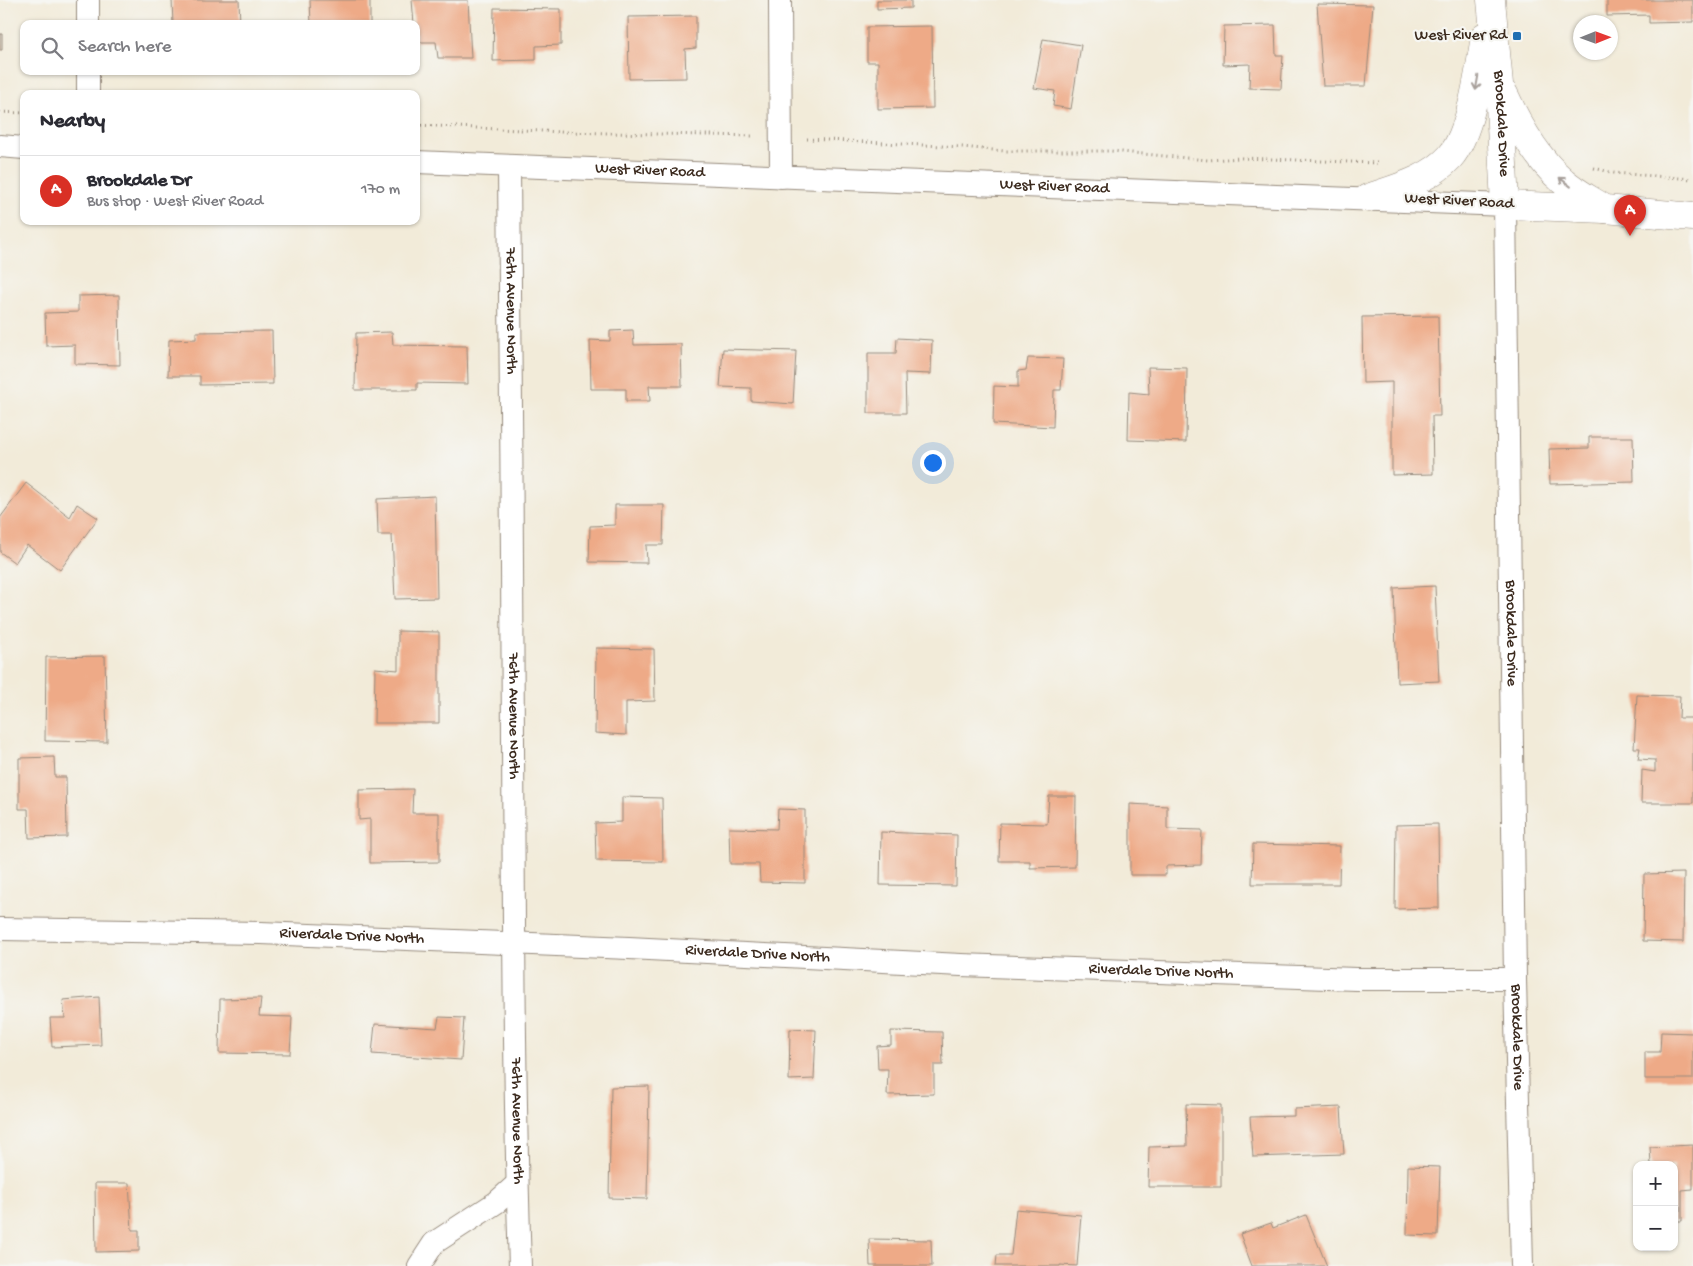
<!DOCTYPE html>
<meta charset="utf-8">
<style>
:root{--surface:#fff;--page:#f7f7f7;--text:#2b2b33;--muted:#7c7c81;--line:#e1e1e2;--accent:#d93025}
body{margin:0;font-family:"Gochi Hand",sans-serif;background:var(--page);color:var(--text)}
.controls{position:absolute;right:15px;bottom:15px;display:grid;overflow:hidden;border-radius:10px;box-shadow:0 1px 4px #0004}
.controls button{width:45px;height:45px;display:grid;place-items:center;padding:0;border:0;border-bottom:1px solid var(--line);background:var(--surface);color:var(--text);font:25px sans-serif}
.compass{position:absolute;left:1573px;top:15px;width:45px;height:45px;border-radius:50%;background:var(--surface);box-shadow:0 1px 4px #0004;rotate:89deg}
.you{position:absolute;left:932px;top:462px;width:18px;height:18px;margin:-12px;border:4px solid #fff;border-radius:50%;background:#1a73e8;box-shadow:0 0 0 8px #1a73e833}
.badge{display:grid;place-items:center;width:32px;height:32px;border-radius:50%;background:var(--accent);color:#fff;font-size:16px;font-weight:700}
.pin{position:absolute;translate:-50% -41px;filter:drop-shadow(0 1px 2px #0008)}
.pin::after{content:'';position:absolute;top:26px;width:18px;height:15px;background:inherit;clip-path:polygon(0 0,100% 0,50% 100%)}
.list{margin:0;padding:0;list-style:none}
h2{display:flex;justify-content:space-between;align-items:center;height:65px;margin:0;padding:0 20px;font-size:21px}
h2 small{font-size:16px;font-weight:400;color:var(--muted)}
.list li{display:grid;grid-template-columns:32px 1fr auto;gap:15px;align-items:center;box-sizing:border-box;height:70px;padding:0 20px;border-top:1px solid var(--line)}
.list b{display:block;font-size:19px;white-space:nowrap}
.list p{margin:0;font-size:16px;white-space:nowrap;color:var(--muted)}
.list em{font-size:16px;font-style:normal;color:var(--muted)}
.icon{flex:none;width:28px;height:28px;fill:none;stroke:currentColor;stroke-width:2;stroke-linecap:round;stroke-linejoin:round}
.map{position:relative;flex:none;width:1693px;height:1266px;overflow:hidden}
.search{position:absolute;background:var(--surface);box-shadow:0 1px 4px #0004;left:20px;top:20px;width:400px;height:55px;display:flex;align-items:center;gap:12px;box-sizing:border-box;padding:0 18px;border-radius:10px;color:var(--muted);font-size:19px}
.panel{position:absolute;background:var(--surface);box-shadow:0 1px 4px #0004;left:20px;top:90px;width:400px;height:135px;border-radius:10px}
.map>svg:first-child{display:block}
.building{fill:#eeaa87}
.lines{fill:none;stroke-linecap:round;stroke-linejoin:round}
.minor-casing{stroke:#968a7c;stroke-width:24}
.tertiary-casing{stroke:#968a7c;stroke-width:29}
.path{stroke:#968a7c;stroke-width:3;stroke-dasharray:1 4;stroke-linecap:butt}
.minor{stroke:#fff;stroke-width:22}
.tertiary{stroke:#fff;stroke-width:28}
.oneway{stroke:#a79f9a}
.poi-dot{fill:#1f6fb2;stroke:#f6f6f2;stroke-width:2}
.labels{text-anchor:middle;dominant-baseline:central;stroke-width:4.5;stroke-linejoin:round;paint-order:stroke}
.poi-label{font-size:16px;fill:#3b2a1e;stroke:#f6f6f2;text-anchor:end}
.street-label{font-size:16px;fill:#3b2a1e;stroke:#f6f6f2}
</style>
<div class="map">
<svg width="1693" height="1266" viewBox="0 0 1693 1266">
<rect width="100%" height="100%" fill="#f6f6f2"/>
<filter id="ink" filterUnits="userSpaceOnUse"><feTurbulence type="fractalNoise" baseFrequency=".02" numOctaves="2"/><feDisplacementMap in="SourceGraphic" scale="10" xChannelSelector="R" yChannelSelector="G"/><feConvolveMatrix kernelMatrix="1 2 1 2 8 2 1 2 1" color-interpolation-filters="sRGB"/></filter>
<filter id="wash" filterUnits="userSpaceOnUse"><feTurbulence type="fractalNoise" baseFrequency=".0096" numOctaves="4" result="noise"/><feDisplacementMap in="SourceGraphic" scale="20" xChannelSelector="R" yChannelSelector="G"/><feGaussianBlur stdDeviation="1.12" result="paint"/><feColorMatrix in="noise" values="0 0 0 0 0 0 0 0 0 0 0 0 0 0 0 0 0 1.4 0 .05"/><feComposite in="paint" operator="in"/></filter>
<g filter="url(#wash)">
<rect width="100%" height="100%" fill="#f2ebd9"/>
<g id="blocks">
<path class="building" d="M172,0H239L240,24H173Z
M310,0H370V24H311Z
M412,0H468L471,58H438L436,42H416V24H414Z
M877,0H911V8L877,9Z
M1607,0H1693V22L1649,23V15L1607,16Z
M1317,4L1373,5L1366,86H1323Z
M494,8L561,9V45L536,46V60L493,61Z
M696,16V48L685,49L686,78L629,79L628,17Z
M1275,25L1276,55H1283L1281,89L1249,88L1250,64L1223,65L1224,26Z
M932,26L933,108L878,109V62H867V27Z
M0,34H2V50H0Z
M1043,39L1081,45L1071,109L1053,106L1055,91L1034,88Z
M119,295L120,365L75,364V345L46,346L45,313L78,312V296Z
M1438,316L1440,416H1432L1433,474L1392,475V382L1363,383L1362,317Z
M633,330L634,345L681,344L682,386H649L650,401H626V389H591L590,340L610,341V331Z
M272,331L273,384L200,385V376H168L169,340L196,339V332Z
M392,332L393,345L467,346L468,384L417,383V390H355L356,333Z
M897,338L932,340L931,374L905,373L906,413H868V353H896Z
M723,349L796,351L793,404L751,401V388L720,387Z
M1028,358L1063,359L1061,390H1054L1053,427L993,424L994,386L1018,387V371L1026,370Z
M1148,367L1187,368L1186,442L1128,440L1129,392L1149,394Z
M1589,437H1633L1634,482L1550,484L1549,449L1589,448Z
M26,483L70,517L77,504L98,518L60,570L27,545L15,563L0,552V518Z
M435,496L437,598L395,599L392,535H378L377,499Z
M615,505H664L663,545H646L647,563L589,562L590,526L615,525Z
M1435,586L1439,681L1397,683L1394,588Z
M398,631L439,632V723H374L375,668L398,670Z
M596,648L654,649L655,701L626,702V735L595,733Z
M105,656L107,742L45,741L46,657Z
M1637,695L1680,696L1679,718H1693V803H1641L1642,770L1655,772V760L1638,759L1640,748H1634Z
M54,757L55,777H66L67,837L29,838L28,809H19V758Z
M413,789L412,813H439V862L370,863V819L359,820V790Z
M1049,796H1076L1075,867L1030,868V861H999L1000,823L1047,824Z
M622,797L662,798L663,862L596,861L595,823L622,822Z
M1130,804L1167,806V829L1202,830L1201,865L1166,866V875H1130Z
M778,809L805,810V883L760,882L759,864H730L729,828L777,829Z
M1438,824L1439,908L1395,909L1396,825Z
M881,832L957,835L956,886L880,885Z
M1253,844L1340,846L1339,884H1252Z
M1684,873L1683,942L1643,941L1644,874Z
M99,997L101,1045L52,1047L50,1018H65L63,1000Z
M261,998L259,1016L292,1017L290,1054L219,1053L220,999Z
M439,1017L464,1018L461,1060L372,1054L375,1024L437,1028Z
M790,1029L816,1030L814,1079L789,1080Z
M891,1031L942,1032L943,1065H934V1094L887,1095L888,1069H878L877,1046L891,1045Z
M1661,1032L1693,1033V1079H1645V1052H1660Z
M649,1086L647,1199L609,1198L611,1087Z
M1186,1104L1221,1105V1187H1148L1149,1147L1187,1146Z
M1341,1107L1344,1154L1253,1157L1250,1117L1294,1116V1109Z
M1693,1145V1189L1682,1190V1221H1674V1165H1651L1650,1147Z
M1408,1166L1440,1167L1438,1236L1407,1235Z
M95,1183H129L132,1230H139V1251L96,1252Z
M1016,1209L1081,1215L1077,1266L1060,1265V1266H996L997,1255H1011Z
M1306,1215L1327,1266H1252L1240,1234L1271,1223L1273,1228Z
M869,1239L931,1240L932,1266H870Z"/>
</g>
</g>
<g filter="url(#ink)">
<use href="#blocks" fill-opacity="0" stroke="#968a7c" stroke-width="1"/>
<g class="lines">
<defs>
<g id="minor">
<path d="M780,0L781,177"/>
<path d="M88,24V0"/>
<path d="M88,94V71"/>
<path d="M0,146L24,148"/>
<path id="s1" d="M416,162L1505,205L1515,979L1522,1266"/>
<path id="s2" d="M509,167C511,358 512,550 513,741C514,916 514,1091 520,1266"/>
<path id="s3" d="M0,929L261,933L629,948L961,965L1356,979H1515"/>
<path d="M419,1266L434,1243L497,1202L517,1184"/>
</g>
<g id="tertiary">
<path id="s4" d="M1491,0L1499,84L1505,205L1605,209L1693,217"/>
<path d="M1504,94C1518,125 1536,158 1563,181C1575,192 1591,200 1605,209"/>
<path d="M1368,198C1396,188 1429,180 1450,157C1471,134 1480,67 1485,36"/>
</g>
</defs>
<use href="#minor" class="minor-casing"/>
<use href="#tertiary" class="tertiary-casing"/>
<path class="path" d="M0,112L24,113
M416,125L561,132L755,136
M807,139L962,147L1004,151H1111L1208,160L1242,158L1377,163
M1594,168L1614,173L1693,179"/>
<use href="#minor" class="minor"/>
<use href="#tertiary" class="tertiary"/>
</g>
<defs><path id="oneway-shaft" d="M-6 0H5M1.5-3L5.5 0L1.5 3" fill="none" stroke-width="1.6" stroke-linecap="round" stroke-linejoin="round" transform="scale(1.25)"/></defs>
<g class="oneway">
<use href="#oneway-shaft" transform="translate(1477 83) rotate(100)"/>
<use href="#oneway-shaft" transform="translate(1565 182) rotate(-142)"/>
</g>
</g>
<rect class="poi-dot" x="1512" y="31" width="10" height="10" rx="2.5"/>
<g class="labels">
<g class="poi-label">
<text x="1507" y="36">West River Rd</text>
</g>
<g class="street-label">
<text stroke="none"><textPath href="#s4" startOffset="124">Brookdale Drive</textPath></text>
<text stroke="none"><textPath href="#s1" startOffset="234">West River Road</textPath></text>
<text stroke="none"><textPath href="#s1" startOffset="639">West River Road</textPath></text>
<text transform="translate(1459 202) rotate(3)">West River Road</text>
<text stroke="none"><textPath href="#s2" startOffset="144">76th Avenue North</textPath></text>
<text stroke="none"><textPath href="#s1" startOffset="1518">Brookdale Drive</textPath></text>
<text stroke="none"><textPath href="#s2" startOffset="549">76th Avenue North</textPath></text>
<text stroke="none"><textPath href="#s3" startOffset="352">Riverdale Drive North</textPath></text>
<text stroke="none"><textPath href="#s3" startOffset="758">Riverdale Drive North</textPath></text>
<text stroke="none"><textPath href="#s3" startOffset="1162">Riverdale Drive North</textPath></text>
<text stroke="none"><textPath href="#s1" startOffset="1922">Brookdale Drive</textPath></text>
<text stroke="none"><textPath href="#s2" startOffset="954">76th Avenue North</textPath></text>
</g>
</g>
</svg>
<div class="controls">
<button>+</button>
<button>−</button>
</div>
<svg class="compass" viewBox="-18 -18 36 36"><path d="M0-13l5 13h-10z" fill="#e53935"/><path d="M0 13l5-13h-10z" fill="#7c7c81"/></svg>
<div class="you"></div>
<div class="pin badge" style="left:1630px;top:236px">A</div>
<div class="search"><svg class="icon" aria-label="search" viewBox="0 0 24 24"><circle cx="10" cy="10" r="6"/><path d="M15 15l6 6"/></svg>Search here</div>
<section class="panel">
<h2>Nearby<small></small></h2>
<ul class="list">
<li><span class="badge">A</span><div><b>Brookdale Dr</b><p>Bus stop · West River Road</p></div><em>170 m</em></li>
</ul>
</section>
</div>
